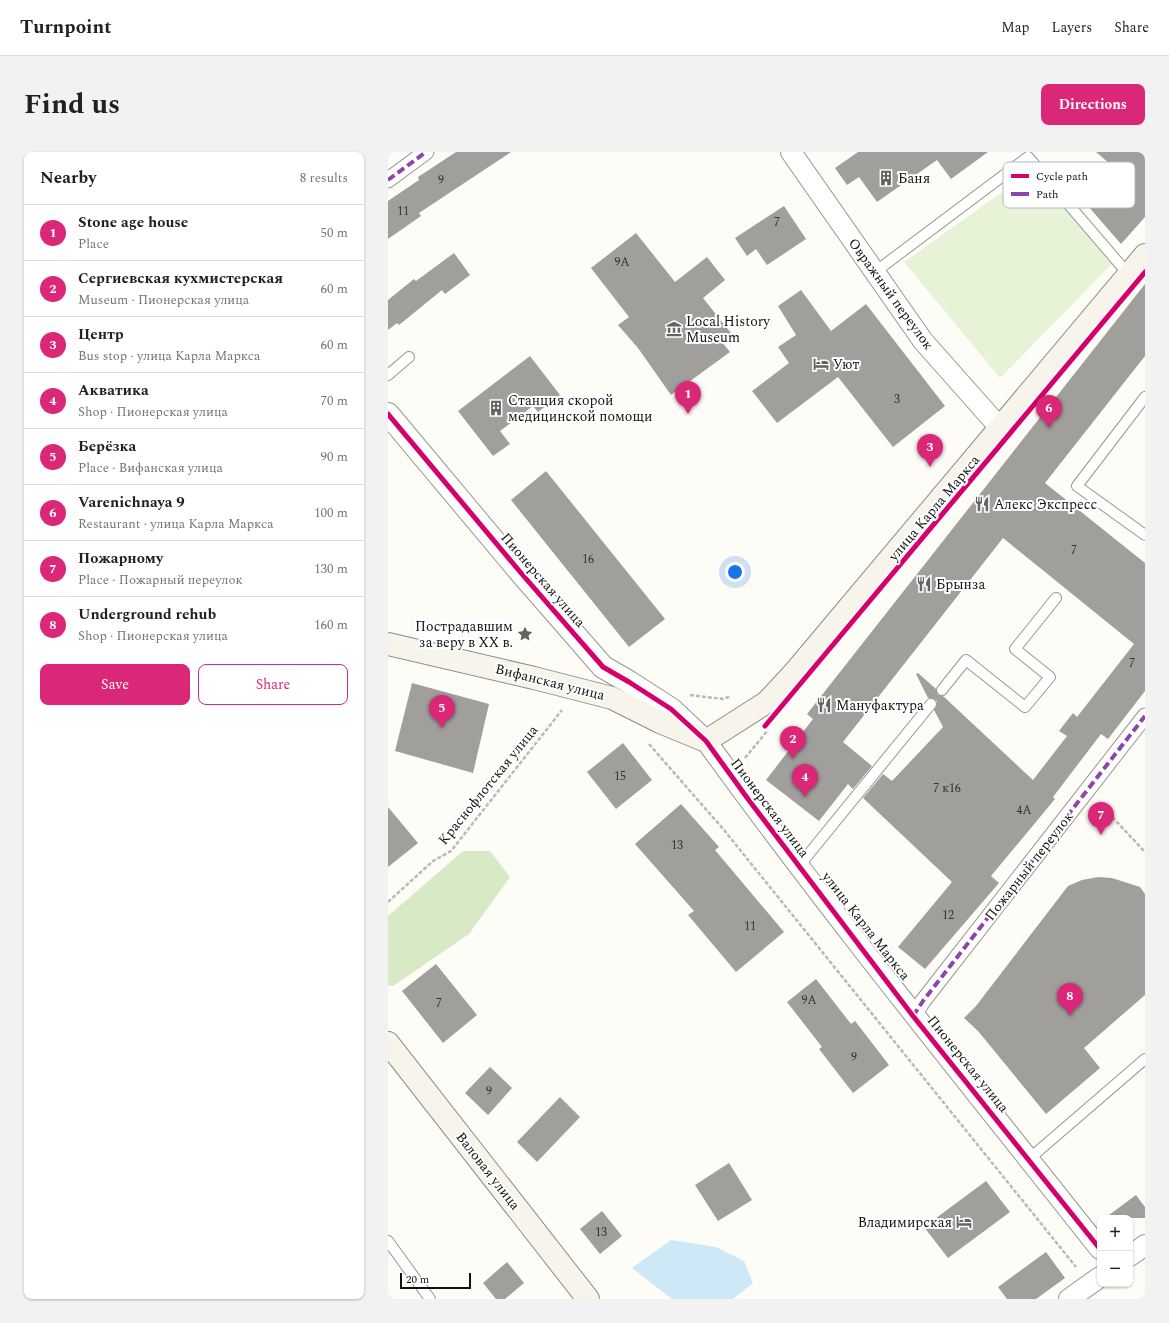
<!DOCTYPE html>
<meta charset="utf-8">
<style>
:root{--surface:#fff;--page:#f2f2f2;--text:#202124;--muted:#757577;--line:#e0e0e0;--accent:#db2777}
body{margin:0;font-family:Spectral,serif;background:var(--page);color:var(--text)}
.controls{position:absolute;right:12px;bottom:12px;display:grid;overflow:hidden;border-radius:8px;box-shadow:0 1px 3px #0004}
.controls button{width:36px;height:36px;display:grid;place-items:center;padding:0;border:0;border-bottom:1px solid var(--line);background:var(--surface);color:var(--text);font:20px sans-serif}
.scale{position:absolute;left:12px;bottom:10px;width:71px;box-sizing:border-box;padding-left:4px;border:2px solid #111;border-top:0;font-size:11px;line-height:14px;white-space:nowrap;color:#111;-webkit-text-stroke:3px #fff;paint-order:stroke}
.you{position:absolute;left:347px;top:420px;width:14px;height:14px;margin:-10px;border:3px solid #fff;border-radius:50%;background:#1a73e8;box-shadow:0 0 0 6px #1a73e833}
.badge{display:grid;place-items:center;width:26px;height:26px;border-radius:50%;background:var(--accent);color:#fff;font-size:13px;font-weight:700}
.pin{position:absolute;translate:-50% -33px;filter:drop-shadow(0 1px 2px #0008)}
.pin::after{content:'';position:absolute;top:21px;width:14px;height:12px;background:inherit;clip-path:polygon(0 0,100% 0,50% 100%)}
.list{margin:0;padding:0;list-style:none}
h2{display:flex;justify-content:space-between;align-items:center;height:52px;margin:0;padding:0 16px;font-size:17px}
h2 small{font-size:13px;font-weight:400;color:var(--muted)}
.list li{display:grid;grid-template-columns:26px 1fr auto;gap:12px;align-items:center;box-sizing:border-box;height:56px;padding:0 16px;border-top:1px solid var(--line)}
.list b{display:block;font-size:15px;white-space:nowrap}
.list p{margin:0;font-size:13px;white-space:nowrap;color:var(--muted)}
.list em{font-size:13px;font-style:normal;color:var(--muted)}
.actions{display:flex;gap:8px;padding:12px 16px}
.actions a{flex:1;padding:9px 0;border:1px solid var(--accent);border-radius:8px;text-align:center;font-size:14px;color:var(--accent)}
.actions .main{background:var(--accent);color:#fff}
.map{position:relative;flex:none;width:757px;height:1147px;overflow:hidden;border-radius:8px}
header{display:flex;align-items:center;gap:24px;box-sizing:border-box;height:56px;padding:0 20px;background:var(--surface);border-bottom:1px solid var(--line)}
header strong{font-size:19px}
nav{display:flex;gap:22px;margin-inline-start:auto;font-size:14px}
.intro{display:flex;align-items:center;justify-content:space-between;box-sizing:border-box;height:96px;padding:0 24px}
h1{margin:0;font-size:28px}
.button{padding:10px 18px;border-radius:8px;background:var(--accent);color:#fff;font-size:14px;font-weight:700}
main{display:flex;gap:24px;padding:0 24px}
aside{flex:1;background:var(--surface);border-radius:8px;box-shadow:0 1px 3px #0004}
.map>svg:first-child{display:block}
.green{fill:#e7f3d7}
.forest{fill:#d8eac5}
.water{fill:#cde8f7}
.building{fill:#a19f9c}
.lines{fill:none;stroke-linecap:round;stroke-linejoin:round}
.service-casing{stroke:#979795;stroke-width:12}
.pedestrian-casing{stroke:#979795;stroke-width:17}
.minor-casing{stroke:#979795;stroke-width:22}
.tertiary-casing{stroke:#979795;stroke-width:24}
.secondary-casing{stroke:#8e8d8b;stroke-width:24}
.path{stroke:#b9b9b8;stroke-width:2.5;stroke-dasharray:4 2;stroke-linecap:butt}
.service{stroke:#fffffe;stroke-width:10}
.pedestrian{stroke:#fffffe;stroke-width:15}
.minor{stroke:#fffffe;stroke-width:20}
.tertiary{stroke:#fffffe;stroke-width:22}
.secondary{stroke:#f6f4eb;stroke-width:22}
.quiet{stroke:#8e44ad;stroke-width:4;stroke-dasharray:8 4;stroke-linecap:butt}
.cycleway-casing{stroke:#fff;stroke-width:8}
.cycleway{stroke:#d6006c;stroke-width:5}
.labels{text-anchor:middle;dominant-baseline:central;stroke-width:4;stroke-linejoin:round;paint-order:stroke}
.number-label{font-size:12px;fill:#353434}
.poi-label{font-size:14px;fill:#111;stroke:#fff;text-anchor:start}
.street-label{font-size:14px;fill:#111;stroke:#fff}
.key{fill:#fff;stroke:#b8b8b8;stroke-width:1}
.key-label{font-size:11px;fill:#111}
</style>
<header>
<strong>Turnpoint</strong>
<nav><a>Map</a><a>Layers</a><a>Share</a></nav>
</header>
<div class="intro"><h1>Find us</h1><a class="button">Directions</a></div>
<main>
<aside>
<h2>Nearby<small>8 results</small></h2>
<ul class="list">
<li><span class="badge">1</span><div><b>Stone age house</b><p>Place</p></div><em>50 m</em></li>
<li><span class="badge">2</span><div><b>Сергиевская кухмистерская</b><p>Museum · Пионерская улица</p></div><em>60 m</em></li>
<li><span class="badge">3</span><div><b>Центр</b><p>Bus stop · улица Карла Маркса</p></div><em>60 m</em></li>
<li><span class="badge">4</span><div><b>Акватика</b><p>Shop · Пионерская улица</p></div><em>70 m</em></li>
<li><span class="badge">5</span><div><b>Берёзка</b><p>Place · Вифанская улица</p></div><em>90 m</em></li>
<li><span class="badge">6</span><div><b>Varenichnaya 9</b><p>Restaurant · улица Карла Маркса</p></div><em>100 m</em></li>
<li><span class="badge">7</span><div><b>Пожарному</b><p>Place · Пожарный переулок</p></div><em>130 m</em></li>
<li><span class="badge">8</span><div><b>Underground rehub</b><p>Shop · Пионерская улица</p></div><em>160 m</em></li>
</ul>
<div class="actions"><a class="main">Save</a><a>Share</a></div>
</aside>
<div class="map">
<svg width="757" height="1147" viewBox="0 0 757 1147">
<rect width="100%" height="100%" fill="#fdfcf7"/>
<path class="green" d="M644,19L724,112L612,226L516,110Z"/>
<path class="forest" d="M75,699H102L122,725L81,782L5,834L0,833V764Z"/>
<path class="water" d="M283,1088L328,1095L356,1109L365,1131L345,1147H284L244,1116Z"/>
<path class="building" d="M68,0H123L31,61L33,64L0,87V49L31,28L30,25Z
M470,0H600L563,27L549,8L489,50L471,25L459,33L447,16Z
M708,0H757V65L733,92L700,54L729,18Z
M396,54L418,87L379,113L368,97L359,104L347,86Z
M248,81L287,130L319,105L337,128L315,146L343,181L333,189L342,200L283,243L250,196L230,173L241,165L203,116Z
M66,101L82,123L57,142L54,138L11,173L9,171L0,178V148L26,127L28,129Z
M757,132V204L657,331L757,411V539L720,587L713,582L665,645L667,647L603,724L611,731L537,817L510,795L564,730L475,646L495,622L504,629L555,575L546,558L549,553V549L544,546H540L528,522L530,521L548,537L550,543L555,544L645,628L679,584L671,579L685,561L689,565L746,492L615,386L455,590L484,614L465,637L460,632L431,669L378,628L425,567L419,562Z
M413,138L443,179L478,152L557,254L505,295L450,225L389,271L364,239L401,211L390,195L408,183L390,154Z
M142,204L172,243L150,260L145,254L112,279L122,292L105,304L70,259Z
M158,319L277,467L241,495L123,348Z
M24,531L101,552L85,621L7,599Z
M235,591L264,628L228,657L199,620Z
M293,652L331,695L327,698L396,780L348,820L300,763L306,759L247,692Z
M0,655L30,691L0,715Z
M710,725L724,726L752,735L757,742V843L696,896L712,916L658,962L590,879L576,866L588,854L680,734L694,728Z
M48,812L89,863L55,891L14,839Z
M428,827L463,872L467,869L501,913L465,941L431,897L434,895L399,850Z
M102,915L124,936L100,963L77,941Z
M172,945L192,965L149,1010L129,990Z
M341,1011L364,1048L330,1069L307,1033Z
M598,1029L622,1060L560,1106L536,1075Z
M748,1043L757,1055V1066H717Z
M214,1059L234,1084L212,1102L192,1077Z
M658,1100L677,1126L648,1147H619L610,1135Z
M119,1110L136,1131L117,1147H108L95,1131Z"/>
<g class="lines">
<defs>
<path id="service" d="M487,120L640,5L741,123
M0,223L21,205
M757,245L689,334L757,383
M554,538L578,508L637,555L662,525L627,497L668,446
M411,714L543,552
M641,1007L757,907
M0,1089L42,1147"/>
<path id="pedestrian" d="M0,28L38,0
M525,864L535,849L757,564"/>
<path id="minor" d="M403,0L535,189L613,277
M318,589C444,763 579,929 712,1097
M742,1104L757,1093
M681,1147L712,1125"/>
<path id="tertiary" d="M0,262L133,421L215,515L241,530L283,557L315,587"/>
<path id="secondary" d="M0,492L146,526L224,546L272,570L318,589L379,550L406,521L757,103
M0,891L200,1147"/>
</defs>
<use href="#service" class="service-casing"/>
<use href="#pedestrian" class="pedestrian-casing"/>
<use href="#minor" class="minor-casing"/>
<use href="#tertiary" class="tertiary-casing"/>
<use href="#secondary" class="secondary-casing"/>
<path class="path" d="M302,543L335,547L343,544
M261,592L336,678L688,1115
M357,606L380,578
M712,652L757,700
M0,750L45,709L63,699L174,558"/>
<use href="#service" class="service"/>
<use href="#pedestrian" class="pedestrian"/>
<use href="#minor" class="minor"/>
<use href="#tertiary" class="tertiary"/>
<use href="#secondary" class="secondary"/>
<path class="quiet" d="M0,28L38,0
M525,864L535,849L757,564"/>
<defs>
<path id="cycleway" d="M0,262L133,421L215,515L241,530L283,557L318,589L360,647L525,864L712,1097
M377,574L757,120"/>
</defs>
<use href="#cycleway" class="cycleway-casing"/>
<use href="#cycleway" class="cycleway"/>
</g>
<defs>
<symbol id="building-bare" viewBox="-9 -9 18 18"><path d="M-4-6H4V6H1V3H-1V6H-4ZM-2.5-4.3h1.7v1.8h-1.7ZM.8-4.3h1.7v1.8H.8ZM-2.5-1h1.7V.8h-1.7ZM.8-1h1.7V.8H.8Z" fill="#646362" stroke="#fff" stroke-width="2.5" paint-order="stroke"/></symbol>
<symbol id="museum-bare" viewBox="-9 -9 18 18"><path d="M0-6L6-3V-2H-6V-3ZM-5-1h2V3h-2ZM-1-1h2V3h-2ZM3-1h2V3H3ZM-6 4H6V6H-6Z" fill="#646362" stroke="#fff" stroke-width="2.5" paint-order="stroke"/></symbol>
<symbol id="hotel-bare" viewBox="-9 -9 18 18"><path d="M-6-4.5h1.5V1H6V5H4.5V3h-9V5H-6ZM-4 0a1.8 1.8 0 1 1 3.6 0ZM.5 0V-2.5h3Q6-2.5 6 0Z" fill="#646362" stroke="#fff" stroke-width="2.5" paint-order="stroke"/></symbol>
<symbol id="restaurant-bare" viewBox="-9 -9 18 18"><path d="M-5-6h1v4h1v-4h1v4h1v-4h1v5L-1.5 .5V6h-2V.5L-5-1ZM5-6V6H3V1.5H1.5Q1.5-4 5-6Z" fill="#646362" stroke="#fff" stroke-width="2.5" paint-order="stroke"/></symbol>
<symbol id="sight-bare" viewBox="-9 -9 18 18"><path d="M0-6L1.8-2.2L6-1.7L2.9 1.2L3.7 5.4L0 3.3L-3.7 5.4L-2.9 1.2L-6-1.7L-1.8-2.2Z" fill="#646362" stroke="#fff" stroke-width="2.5" paint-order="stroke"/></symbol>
</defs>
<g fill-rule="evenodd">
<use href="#building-bare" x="487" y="15" width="22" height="22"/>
<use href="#museum-bare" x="275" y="166" width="22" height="22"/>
<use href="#hotel-bare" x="422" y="201" width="22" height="22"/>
<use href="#building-bare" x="97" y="245" width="22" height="22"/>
<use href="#restaurant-bare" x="583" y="341" width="22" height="22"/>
<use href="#restaurant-bare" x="525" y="421" width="22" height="22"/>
<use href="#sight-bare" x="126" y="471" width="22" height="22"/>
<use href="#restaurant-bare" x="425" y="542" width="22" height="22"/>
<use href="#hotel-bare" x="565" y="1059" width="22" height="22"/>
</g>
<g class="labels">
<g class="number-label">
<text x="53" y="28">9</text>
<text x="15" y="59">11</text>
<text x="389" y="70">7</text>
<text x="234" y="110">9А</text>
<text x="509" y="247">3</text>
<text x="686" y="398">7</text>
<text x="200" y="407">16</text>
<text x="744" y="511">7</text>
<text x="232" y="624">15</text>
<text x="559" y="636">7 к16</text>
<text x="636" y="658">4А</text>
<text x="289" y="693">13</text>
<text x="560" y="763">12</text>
<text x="362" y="774">11</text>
<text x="421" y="848">9А</text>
<text x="51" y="851">7</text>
<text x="466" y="905">9</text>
<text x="101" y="939">9</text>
<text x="213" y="1080">13</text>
</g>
<g class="poi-label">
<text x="510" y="26">Баня</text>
<text x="298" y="169">Local History<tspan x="298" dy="16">Museum</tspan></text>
<text x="445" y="212">Уют</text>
<text x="120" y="248">Станция скорой<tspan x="120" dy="16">медицинской помощи</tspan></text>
<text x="606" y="352">Алекс Экспресс</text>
<text x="548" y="432">Брынза</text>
<text x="125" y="474" text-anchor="end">Пострадавшим<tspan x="125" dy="16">за веру в XX в.</tspan></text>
<text x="448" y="553">Мануфактура</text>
<text x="564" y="1070" text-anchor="end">Владимирская</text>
</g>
<g class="street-label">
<text transform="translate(503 142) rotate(54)">Овражный переулок</text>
<text transform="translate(546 356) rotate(-50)">улица Карла Маркса</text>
<text transform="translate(155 428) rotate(49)">Пионерская улица</text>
<text transform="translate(162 530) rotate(14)">Вифанская улица</text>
<text transform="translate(100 633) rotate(-51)">Краснофлотская улица</text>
<text transform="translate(382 656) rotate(53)">Пионерская улица</text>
<text transform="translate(641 714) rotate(-52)">Пожарный переулок</text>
<text transform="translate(478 774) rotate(52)">улица Карла Маркса</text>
<text transform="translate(580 912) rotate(51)">Пионерская улица</text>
<text transform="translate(100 1019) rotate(52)">Валовая улица</text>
</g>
</g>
<rect x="615" y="10" width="132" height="46" rx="6" class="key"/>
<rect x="623" y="22" width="18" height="4" fill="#d6006c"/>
<rect x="623" y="40" width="18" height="4" fill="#8e44ad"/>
<g class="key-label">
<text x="648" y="28">Cycle path</text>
<text x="648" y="46">Path</text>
</g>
</svg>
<div class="controls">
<button>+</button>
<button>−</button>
</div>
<div class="scale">20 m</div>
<div class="you"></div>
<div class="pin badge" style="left:300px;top:262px">1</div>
<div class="pin badge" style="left:405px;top:607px">2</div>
<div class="pin badge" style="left:542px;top:315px">3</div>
<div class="pin badge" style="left:417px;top:645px">4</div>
<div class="pin badge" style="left:54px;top:576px">5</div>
<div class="pin badge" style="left:661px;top:276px">6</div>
<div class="pin badge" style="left:713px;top:683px">7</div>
<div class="pin badge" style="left:682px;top:864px">8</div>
</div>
</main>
